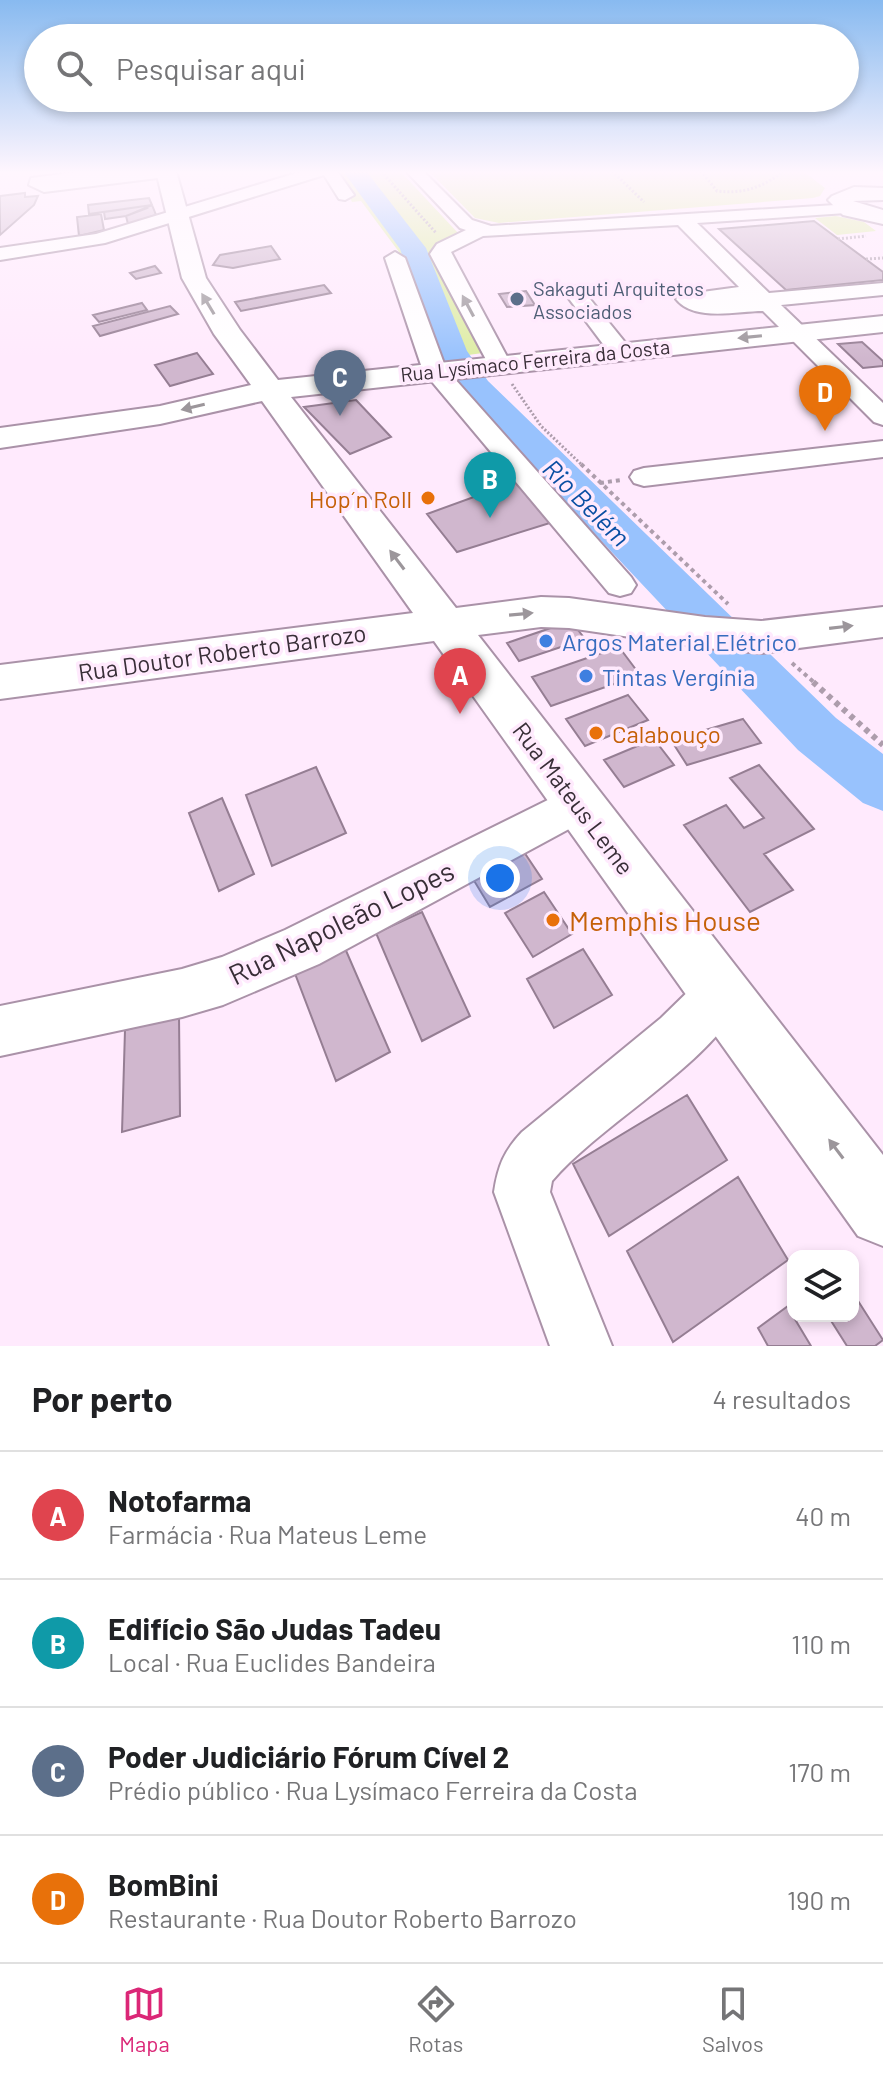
<!DOCTYPE html>
<html lang="pt">
<meta charset="utf-8">
<style>
:root{--surface:#fff;--page:#f6f6f6;--text:#202124;--muted:#757577;--line:#e0e0e0;--accent:#db2777}
body{margin:0;font-family:Barlow,sans-serif;background:var(--page);color:var(--text)}
.controls{position:absolute;right:24px;bottom:24px;display:grid;overflow:hidden;border-radius:16px;box-shadow:0 4px 12px #0003}
.controls button{width:72px;height:72px;display:grid;place-items:center;padding:0;border:0;border-bottom:2px solid var(--line);background:var(--surface);color:var(--text);font:40px sans-serif}
.you{position:absolute;left:500px;top:878px;width:28px;height:28px;margin:-20px;border:6px solid #fff;border-radius:50%;background:#1a73e8;box-shadow:0 0 0 12px #1a73e833}
.badge{display:grid;place-items:center;width:52px;height:52px;border-radius:50%;background:var(--accent);color:#fff;font-size:26px;font-weight:700}
.pin{position:absolute;translate:-50% -66px;filter:drop-shadow(0 2px 4px #0008)}
.pin::after{content:'';position:absolute;top:42px;width:28px;height:24px;background:inherit;clip-path:polygon(0 0,100% 0,50% 100%)}
.list{margin:0;padding:0;list-style:none}
h2{display:flex;justify-content:space-between;align-items:center;height:104px;margin:0;padding:0 32px;font-size:34px}
h2 small{font-size:26px;font-weight:400;color:var(--muted)}
.list li{display:grid;grid-template-columns:52px 1fr auto;gap:24px;align-items:center;box-sizing:border-box;height:128px;padding:0 32px;border-top:2px solid var(--line)}
.list b{display:block;font-size:30px;white-space:nowrap}
.list p{margin:0;font-size:26px;white-space:nowrap;color:var(--muted)}
.list em{font-size:26px;font-style:normal;color:var(--muted)}
.icon{flex:none;width:44px;height:44px;fill:none;stroke:currentColor;stroke-width:2;stroke-linecap:round;stroke-linejoin:round}
.map{position:relative;flex:none;width:883px;height:1346px;overflow:hidden}
.search{position:absolute;background:var(--surface);box-shadow:0 4px 12px #0003;left:24px;right:24px;top:24px;height:88px;display:flex;align-items:center;gap:20px;box-sizing:border-box;padding:0 28px;border-radius:44px;color:var(--muted);font-size:30px}
.sheet{height:616px;background:var(--surface)}
nav{display:flex;justify-content:space-around;align-items:center;box-sizing:border-box;height:112px;border-top:2px solid var(--line);background:var(--surface);font-size:22px;color:var(--muted)}
nav a{display:grid;justify-items:center;gap:4px}
nav .on{color:var(--accent)}
.map>svg:first-child{display:block}
.green{fill:#deeda5}
.lines{fill:none;stroke-linecap:round;stroke-linejoin:round}
.river{fill:#98c2fd;fill-rule:evenodd}
.building{fill:#d0b7ce;stroke:#957e93;stroke-width:2}
.minor-casing{stroke:#aa92a8;stroke-width:4}
.major-casing{stroke:#aa92a8;stroke-width:4}
.path-far2{stroke:#ad9dac;stroke-width:3;stroke-dasharray:2 2;stroke-linecap:butt}
.path-far1{stroke:#ad9dac;stroke-width:4;stroke-dasharray:4 4;stroke-linecap:butt}
.path{stroke:#ad9dac;stroke-width:6;stroke-dasharray:5 5;stroke-linecap:butt}
.minor{fill:#fff;fill-rule:evenodd}
.major{fill:#fff;fill-rule:evenodd}
.oneway{fill:#9c969b}
.service-dot{fill:#5c6f8a;stroke:#ffeafd;stroke-width:3}
.food-dot{fill:#e8710a;stroke:#ffeafd;stroke-width:3}
.shop-dot{fill:#3f7fe0;stroke:#ffeafd;stroke-width:3}
.labels{text-anchor:middle;dominant-baseline:central;stroke-width:7;stroke-linejoin:round;paint-order:stroke}
.far-service-label{font-size:20px;fill:#4e5e75;stroke:#ffeafd;text-anchor:start}
.far-street-label{font-size:20px;fill:#382e37;stroke:#ffeafd}
.food-label{font-size:24px;fill:#c56008;stroke:#ffeafd;text-anchor:end}
.shop-label{font-size:24px;fill:#366cbe;stroke:#ffeafd;text-anchor:start}
.street-label{font-size:24px;fill:#382e37;stroke:#ffeafd}
.water-label{font-size:26px;font-style:italic;fill:#0a4fa3;stroke:#ffeafd}
.near-food-label{font-size:28px;fill:#c56008;stroke:#ffeafd;text-anchor:start}
.near-street-label{font-size:28px;fill:#382e37;stroke:#ffeafd}
</style>
<div class="map">
<svg width="883" height="1346" viewBox="0 0 883 1346">
<rect width="100%" height="100%" fill="#ffeafd"/>
<path class="green" d="M336,171H400L458,233L432,249L483,353L445,358L399,252L361,201L352,202Z
M429,171H803L825,188L820,196L813,198L499,223L475,218Z
M836,216L864,222L876,231L837,235L815,218Z"/>
<g class="lines">
<path class="river" d="M343,171H366L426,248L467,351L488,381L836,718L883,754V811L863,803L798,750L464,395L435,352L400,249Z"/>
</g>
<path class="building" d="M25,193V197L38,196L34,205L0,235V196Z
M149,198L152,205L89,214L88,205Z
M152,205L156,215L128,224L126,216Z
M145,206L147,208L126,216L105,219L104,212Z
M101,214L104,230L79,236L77,217Z
M814,221L883,272V280L786,290L719,229Z
M271,246L280,259L233,268L213,265L220,255Z
M155,266L161,273L136,279L130,273Z
M324,285L331,293L241,311L235,302Z
M526,291L535,305L507,307L499,294Z
M142,303L147,310L99,322L93,315Z
M170,306L178,314L100,336L93,326Z
M862,342L883,361V366L863,368L838,344Z
M197,353L213,374L170,386L155,365Z
M356,400L391,437L350,454L304,407Z
M515,482L553,522L457,552L427,514Z
M571,621L585,639L519,661L507,643Z
M619,647L640,675L551,706L532,677Z
M628,695L648,720L585,746L566,719Z
M743,719L761,743L687,765L671,740Z
M654,739L674,765L624,787L604,760Z
M759,765L814,829L764,854L793,890L750,912L684,825L726,805L744,828L764,818L730,778Z
M316,767L346,833L272,866L246,795Z
M222,798L254,874L219,891L189,813Z
M524,852L542,879L490,907L473,879Z
M544,892L572,934L533,957L505,913Z
M422,912L470,1016L422,1041L376,933Z
M344,946L390,1052L336,1081L294,971Z
M583,949L612,995L554,1028L527,979Z
M179,1016L180,1116L122,1132L125,1030Z
M687,1095L727,1160L609,1236L573,1164Z
M738,1177L788,1260L673,1342L627,1251Z
M853,1293L883,1340L875,1346H847L828,1316H853Z
M788,1306L793,1316L811,1346H768L758,1328Z"/>
<g class="lines">
<defs>
<path id="minor" d="M85,171H173L174,172L166,177L44,192L29,185L31,178Z
M303,171H337L354,195L345,200L339,199L324,175L105,243L0,260V248L96,234Z
M406,171H423L472,220L491,226L852,204L855,208L846,213L697,223L769,293L883,283V295L781,305L883,403V425L874,422L763,311C737,311 694,322 676,299L680,295L739,287L678,225L483,236L451,252L511,364L507,369H491L430,254L437,244L466,230L460,228Z
M395,252L405,258L446,369L631,577L636,585L631,593L620,596L609,593L423,371L385,258Z
M574,286L581,288L628,346L632,351L628,356H612L564,292Z
M883,441V457L644,486L634,483L630,477L634,471L644,468Z
M578,785L593,790L599,803L593,816L319,964L223,1005L182,1017L0,1056V1006L182,969L222,957L285,930Z
M720,970L737,977L744,994C717,1061 601,1123 552,1181L550,1192L612,1346H550L494,1192C498,1166 504,1151 522,1132L661,1018L703,977Z"/>
<path id="major" d="M156,171H176L206,278L240,330L278,380L883,316V332L291,397L456,608L541,597L569,598L705,617L761,621L883,607V637L761,653L705,648L569,628L541,627L478,635L883,1155V1246L858,1236L434,641L0,699V665L413,613L262,401L160,424L0,448V428L160,406L251,385L214,334L182,278Z
M854,187L883,188V200L853,201L883,210V224L843,215L828,200L832,196Z"/>
</defs>
<use href="#minor" class="minor-casing"/>
<use href="#major" class="major-casing"/>
<path class="path-far2" d="M381,171L436,233
M612,171L644,202
M701,171L717,191C742,194 760,188 780,174L779,171
M354,173L370,171
M838,239L866,236
M866,259L883,258
M512,384L541,426L583,466"/>
<path class="path-far1" d="M581,464L728,604
M600,483L621,480
M792,663L816,684"/>
<path class="path" d="M813,682L883,745"/>
<use href="#minor" class="minor"/>
<use href="#major" class="major"/>
</g>
<defs><path id="oneway-solid" d="M-6-.8H1V-3.2L6.5 0L1 3.2V.8H-6Z" transform="scale(2)"/></defs>
<g class="oneway">
<use href="#oneway-solid" transform="translate(208 304) rotate(-121)"/>
<use href="#oneway-solid" transform="translate(468 306) rotate(-118)"/>
<use href="#oneway-solid" transform="translate(750 337) rotate(174)"/>
<use href="#oneway-solid" transform="translate(193 407) rotate(167)"/>
<use href="#oneway-solid" transform="translate(397 560) rotate(-127)"/>
<use href="#oneway-solid" transform="translate(521 614) rotate(-5)"/>
<use href="#oneway-solid" transform="translate(841 627) rotate(-7)"/>
<use href="#oneway-solid" transform="translate(836 1149) rotate(-127)"/>
</g>
<linearGradient id="sky" x2="0" y2="1"><stop stop-color="#88baf0"/><stop offset="0.48" stop-color="#fff6fe"/><stop offset="1" stop-color="#fff6fe" stop-opacity="0"/></linearGradient>
<rect width="883" height="359" fill="url(#sky)"/>
<circle class="service-dot" cx="517" cy="299" r="8"/>
<g class="food-dot">
<circle cx="428" cy="498" r="8"/>
<circle cx="596" cy="733" r="8"/>
<circle cx="553" cy="920" r="8"/>
</g>
<g class="shop-dot">
<circle cx="546" cy="641" r="8"/>
<circle cx="586" cy="676" r="8"/>
</g>
<g class="labels">
<g class="far-service-label">
<text x="533" y="288">Sakaguti Arquitetos<tspan x="533" dy="23">Associados</tspan></text>
</g>
<g class="far-street-label">
<text transform="translate(535 360) rotate(-6)">Rua Lysímaco Ferreira da Costa</text>
</g>
<g class="food-label">
<text x="412" y="498">Hop´n Roll</text>
<text x="612" y="733" text-anchor="start">Calabouço</text>
</g>
<g class="shop-label">
<text x="562" y="641">Argos Material Elétrico</text>
<text x="602" y="676">Tintas Vergínia</text>
</g>
<g class="street-label">
<text transform="translate(222 652) rotate(-8)">Rua Doutor Roberto Barrozo</text>
<text transform="translate(574 798) rotate(53)">Rua Mateus Leme</text>
</g>
<g class="water-label">
<text transform="translate(587 502) rotate(45)">Rio Belém</text>
</g>
<g class="near-food-label">
<text x="569" y="920">Memphis House</text>
</g>
<g class="near-street-label">
<text transform="translate(341 922) rotate(-26)">Rua Napoleão Lopes</text>
</g>
</g>
</svg>
<div class="controls">
<button><svg class="icon" aria-label="layers" viewBox="0 0 24 24"><path d="M12 4l9 5-9 5-9-5zM3 14l9 5 9-5"/></svg></button>
</div>
<div class="you"></div>
<div class="pin badge" style="left:460px;top:714px;background:#e0444e">A</div>
<div class="pin badge" style="left:490px;top:518px;background:#0f9aa8">B</div>
<div class="pin badge" style="left:340px;top:416px;background:#5c6f8a">C</div>
<div class="pin badge" style="left:825px;top:431px;background:#e8710a">D</div>
<div class="search"><svg class="icon" aria-label="search" viewBox="0 0 24 24"><circle cx="10" cy="10" r="6"/><path d="M15 15l6 6"/></svg>Pesquisar aqui</div>
</div>
<section class="sheet">
<h2>Por perto<small>4 resultados</small></h2>
<ul class="list">
<li><span class="badge" style="background:#e0444e">A</span><div><b>Notofarma</b><p>Farmácia · Rua Mateus Leme</p></div><em>40 m</em></li>
<li><span class="badge" style="background:#0f9aa8">B</span><div><b>Edifício São Judas Tadeu</b><p>Local · Rua Euclides Bandeira</p></div><em>110 m</em></li>
<li><span class="badge" style="background:#5c6f8a">C</span><div><b>Poder Judiciário Fórum Cível 2</b><p>Prédio público · Rua Lysímaco Ferreira da Costa</p></div><em>170 m</em></li>
<li><span class="badge" style="background:#e8710a">D</span><div><b>BomBini</b><p>Restaurante · Rua Doutor Roberto Barrozo</p></div><em>190 m</em></li>
</ul>
</section>
<nav>
<a class="on"><svg class="icon" aria-label="map" viewBox="0 0 24 24"><path d="M3 6l6-2 6 2 6-2v14l-6 2-6-2-6 2zM9 4v14M15 6v14"/></svg>Mapa</a>
<a><svg class="icon" aria-label="directions" viewBox="0 0 24 24"><path d="M12 3l9 9-9 9-9-9zM9 14v-3h6M13 9l2 2-2 2"/></svg>Rotas</a>
<a><svg class="icon" aria-label="saved" viewBox="0 0 24 24"><path d="M7 4h10v16l-5-4-5 4z"/></svg>Salvos</a>
</nav>
